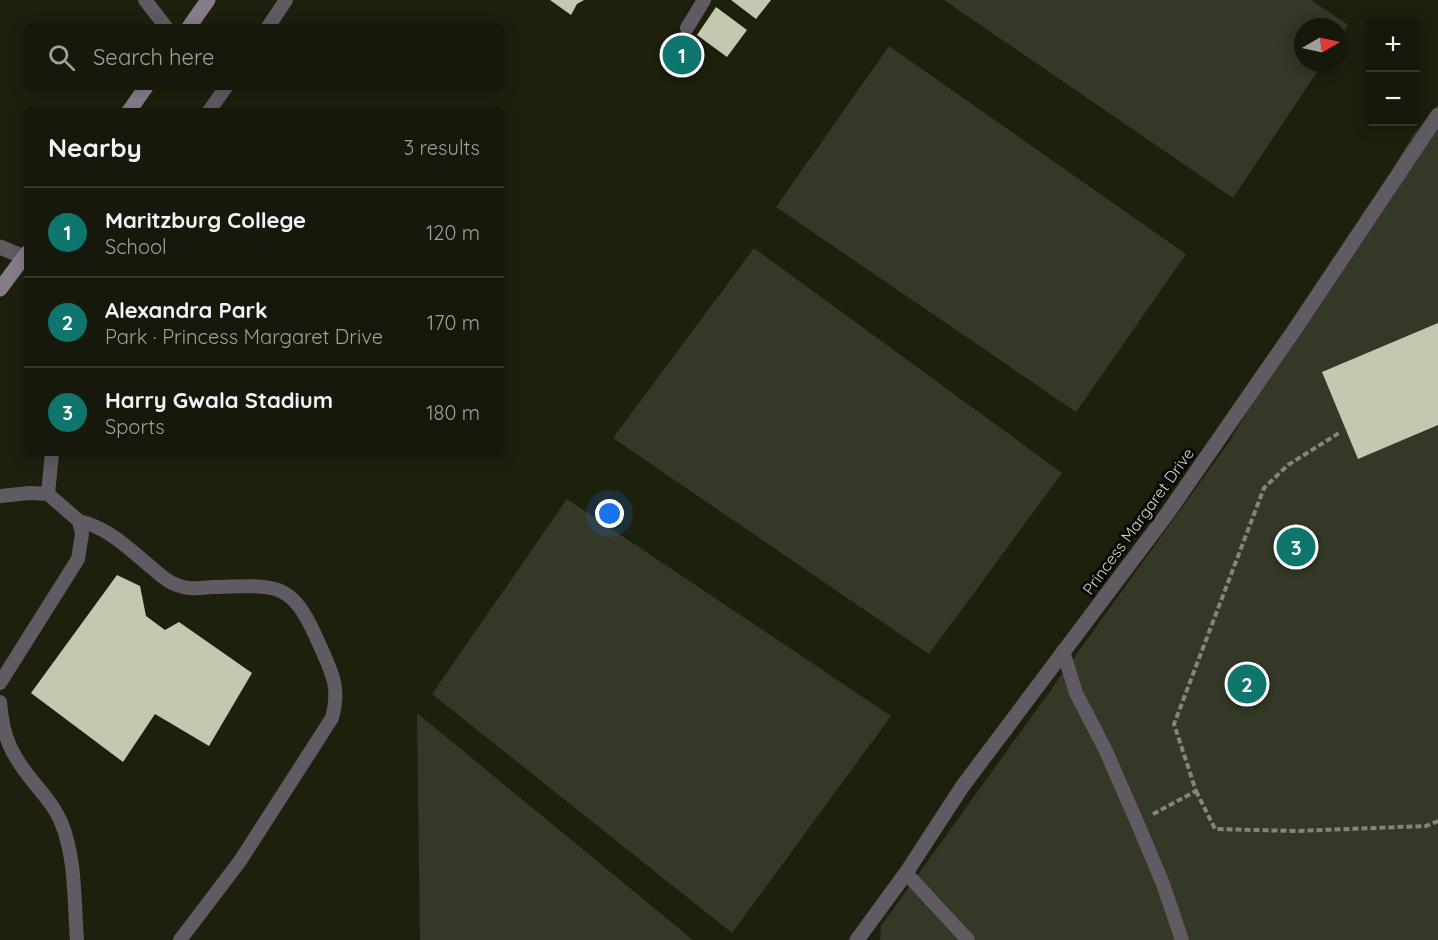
<!DOCTYPE html>
<meta charset="utf-8">
<style>
:root{--surface:#15180a;--page:#1e2113;--text:#f1f3f6;--muted:#9da09c;--line:#34372b;--accent:#0f766e}
body{margin:0;font-family:Quicksand,sans-serif;background:var(--page);color:var(--text)}
.controls{position:absolute;right:18px;top:18px;display:grid;overflow:hidden;border-radius:6px;box-shadow:0 3px 15px #0003}
.controls button{width:54px;height:54px;display:grid;place-items:center;padding:0;border:0;border-bottom:2px solid var(--line);background:var(--surface);color:var(--text);font:30px sans-serif}
.compass{position:absolute;left:1294px;top:18px;width:54px;height:54px;border-radius:50%;background:var(--surface);box-shadow:0 3px 15px #0003;rotate:81deg}
.you{position:absolute;left:610px;top:514px;width:21px;height:21px;margin:-15px;border:4px solid #fff;border-radius:50%;background:#1a73e8;box-shadow:0 0 0 9px #1a73e833}
.badge{display:grid;place-items:center;width:39px;height:39px;border-radius:50%;background:var(--accent);color:#fff;font-size:20px;font-weight:700}
.pin{position:absolute;translate:-50% -50%;border:3px solid #fff;box-shadow:0 2px 6px #0006}
.list{margin:0;padding:0;list-style:none}
h2{display:flex;justify-content:space-between;align-items:center;height:78px;margin:0;padding:0 24px;font-size:26px}
h2 small{font-size:20px;font-weight:400;color:var(--muted)}
.list li{display:grid;grid-template-columns:39px 1fr auto;gap:18px;align-items:center;box-sizing:border-box;height:90px;padding:0 24px;border-top:2px solid var(--line)}
.list b{display:block;font-size:22px;white-space:nowrap}
.list p{margin:0;font-size:20px;white-space:nowrap;color:var(--muted)}
.list em{font-size:20px;font-style:normal;color:var(--muted)}
.icon{flex:none;width:33px;height:33px;fill:none;stroke:currentColor;stroke-width:2;stroke-linecap:round;stroke-linejoin:round}
.map{position:relative;flex:none;width:1438px;height:940px;overflow:hidden}
.search{position:absolute;background:var(--surface);box-shadow:0 3px 15px #0003;left:24px;top:24px;width:480px;height:66px;display:flex;align-items:center;gap:15px;box-sizing:border-box;padding:0 21px;border-radius:6px;color:var(--muted);font-size:22px}
.panel{position:absolute;background:var(--surface);box-shadow:0 3px 15px #0003;left:24px;top:108px;width:480px;height:348px;border-radius:6px}
.map>svg:first-child{display:block}
.green{fill:#343826}
.building{fill:#c3c8b1}
.lines{fill:none;stroke-linecap:round;stroke-linejoin:round}
.path{stroke:#838677;stroke-width:4;stroke-dasharray:6 3;stroke-linecap:butt}
.lane{stroke:#615a62;stroke-width:14}
.street{stroke:#615a62;stroke-width:15}
.secondary{stroke:#877d89;stroke-width:15}
.labels{text-anchor:middle;dominant-baseline:central;stroke-width:6;stroke-linejoin:round;paint-order:stroke}
.street-label{font-size:16px;fill:#d9dcd0;stroke:#070903}
</style>
<div class="map">
<svg width="1438" height="940" viewBox="0 0 1438 940">
<rect width="100%" height="100%" fill="#1c200d"/>
<path class="green" d="M944,0H1311L1348,25L1339,39V27H1303V63H1323L1233,198Z
M889,46L1186,254L1076,412L776,207Z
M1438,105V940H880L881,926L1229,442L1415,132Z
M754,248L1062,473L929,654L613,438Z
M567,499L891,716L732,933L432,694Z
M417,713L693,940H420Z"/>
<path class="building" d="M550,0H584L577,4L571,15Z
M731,0H771L756,19Z
M716,7L747,30L727,57L697,35Z
M1438,323V425L1358,459L1322,372Z
M117,575L140,586L146,616L165,630L179,622L252,673L209,746L155,714L123,762L31,693Z"/>
<g class="lines">
<path class="path" d="M1196,791L1215,829L1296,831L1426,826L1438,821
M1153,814L1196,791L1174,724L1264,488L1288,465L1339,433"/>
<path class="lane" d="M145,0L166,27
M268,27L286,0
M687,28L704,0
M209,111L226,87
M0,496L29,493L48,494
M79,521C109,528 128,548 151,567C158,573 167,582 177,585C188,590 201,588 213,587C282,585 292,581 321,648C333,675 340,688 332,718L240,861L180,940
M1063,651L1076,693L1105,749L1137,822L1163,884L1182,940
M0,683L78,559L82,534L79,521L48,494L52,453
M0,702C3,739 12,756 35,784C45,796 55,808 61,822C76,858 74,902 77,940
M906,873L968,940"/>
<path class="street" d="M0,247L24,257
M857,940L906,873L962,787L1167,514L1295,329L1438,115"/>
<path class="secondary" d="M189,27L208,0
M129,111L146,87
M0,289L27,253"/>
</g>
<g class="labels">
<g class="street-label">
<text transform="translate(1138 521) rotate(-54)">Princess Margaret Drive</text>
</g>
</g>
</svg>
<div class="controls">
<button>+</button>
<button>−</button>
</div>
<svg class="compass" viewBox="-18 -18 36 36"><path d="M0-13l5 13h-10z" fill="#e53935"/><path d="M0 13l5-13h-10z" fill="#9da09c"/></svg>
<div class="you"></div>
<div class="pin badge" style="left:682px;top:55px">1</div>
<div class="pin badge" style="left:1247px;top:684px">2</div>
<div class="pin badge" style="left:1296px;top:547px">3</div>
<div class="search"><svg class="icon" aria-label="search" viewBox="0 0 24 24"><circle cx="10" cy="10" r="6"/><path d="M15 15l6 6"/></svg>Search here</div>
<section class="panel">
<h2>Nearby<small>3 results</small></h2>
<ul class="list">
<li><span class="badge">1</span><div><b>Maritzburg College</b><p>School</p></div><em>120 m</em></li>
<li><span class="badge">2</span><div><b>Alexandra Park</b><p>Park · Princess Margaret Drive</p></div><em>170 m</em></li>
<li><span class="badge">3</span><div><b>Harry Gwala Stadium</b><p>Sports</p></div><em>180 m</em></li>
</ul>
</section>
</div>
